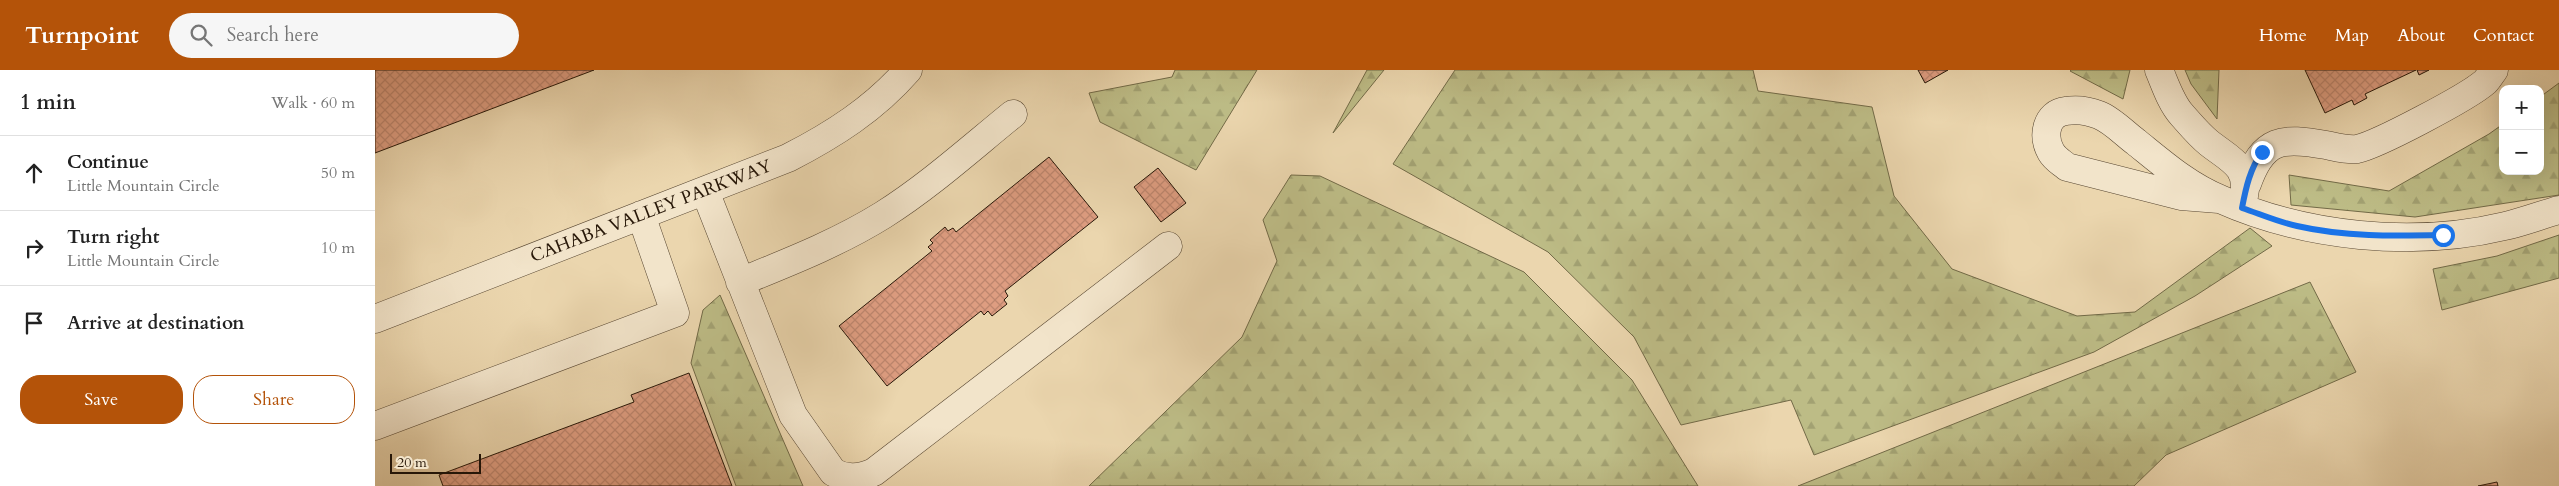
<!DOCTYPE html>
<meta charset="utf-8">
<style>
:root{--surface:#fff;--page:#f6f6f6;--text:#222;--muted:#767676;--line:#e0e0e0;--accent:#b45309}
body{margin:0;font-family:Cardo,serif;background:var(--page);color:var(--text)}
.controls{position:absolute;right:15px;top:15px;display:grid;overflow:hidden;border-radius:10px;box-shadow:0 5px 20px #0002}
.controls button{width:45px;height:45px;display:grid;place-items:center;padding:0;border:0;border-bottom:1px solid var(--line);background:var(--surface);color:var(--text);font:25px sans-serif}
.scale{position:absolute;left:15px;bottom:12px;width:91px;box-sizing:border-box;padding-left:5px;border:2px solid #271708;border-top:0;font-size:14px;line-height:18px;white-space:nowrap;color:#271708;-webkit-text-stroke:4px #f2e4ca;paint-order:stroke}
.stop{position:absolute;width:15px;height:15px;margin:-11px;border:4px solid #1a73e8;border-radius:50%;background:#fff}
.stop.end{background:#1a73e8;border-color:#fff;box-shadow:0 1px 5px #0008}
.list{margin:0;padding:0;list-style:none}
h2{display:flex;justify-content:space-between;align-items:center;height:65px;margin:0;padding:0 20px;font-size:21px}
h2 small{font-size:16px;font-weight:400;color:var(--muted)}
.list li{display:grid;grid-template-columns:32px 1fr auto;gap:15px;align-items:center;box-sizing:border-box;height:75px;padding:0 20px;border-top:1px solid var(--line)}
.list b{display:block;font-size:19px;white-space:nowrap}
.list p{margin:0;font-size:16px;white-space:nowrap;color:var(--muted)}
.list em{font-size:16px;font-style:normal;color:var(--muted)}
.actions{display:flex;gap:10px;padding:15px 20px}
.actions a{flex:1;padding:11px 0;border:1px solid var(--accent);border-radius:20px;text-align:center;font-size:18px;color:var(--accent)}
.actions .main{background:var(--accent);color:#fff}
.icon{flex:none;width:28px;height:28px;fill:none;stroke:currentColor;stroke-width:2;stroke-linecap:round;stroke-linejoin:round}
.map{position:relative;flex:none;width:2184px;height:416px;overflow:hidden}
header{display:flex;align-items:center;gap:30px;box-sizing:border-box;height:70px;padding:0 25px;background:var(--accent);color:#fff}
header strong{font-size:24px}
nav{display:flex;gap:28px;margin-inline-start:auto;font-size:18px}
.search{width:350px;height:45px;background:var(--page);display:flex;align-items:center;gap:12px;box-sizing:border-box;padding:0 18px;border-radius:28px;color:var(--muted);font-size:19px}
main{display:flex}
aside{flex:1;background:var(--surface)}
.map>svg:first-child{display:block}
.forest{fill:url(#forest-firs);stroke:#726a47}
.building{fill:url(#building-cross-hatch);stroke:#271708}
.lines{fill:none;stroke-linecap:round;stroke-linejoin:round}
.minor-casing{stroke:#584732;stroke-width:29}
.minor{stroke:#f2e4ca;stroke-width:28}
.route{stroke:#1a73e8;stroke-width:6}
.labels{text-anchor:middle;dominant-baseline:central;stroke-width:5;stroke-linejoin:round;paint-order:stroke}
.street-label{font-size:18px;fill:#271708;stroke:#f2e4ca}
</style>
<header>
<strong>Turnpoint</strong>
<div class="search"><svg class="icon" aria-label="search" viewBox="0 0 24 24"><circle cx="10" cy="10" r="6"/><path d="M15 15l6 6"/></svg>Search here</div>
<nav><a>Home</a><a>Map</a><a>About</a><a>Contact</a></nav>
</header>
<main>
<aside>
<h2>1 min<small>Walk · 60 m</small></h2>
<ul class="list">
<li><svg class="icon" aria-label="ahead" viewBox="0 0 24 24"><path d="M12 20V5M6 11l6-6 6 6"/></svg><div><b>Continue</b><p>Little Mountain Circle</p></div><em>50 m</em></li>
<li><svg class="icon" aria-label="right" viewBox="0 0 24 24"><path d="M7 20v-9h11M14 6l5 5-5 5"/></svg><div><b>Turn right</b><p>Little Mountain Circle</p></div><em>10 m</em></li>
<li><svg class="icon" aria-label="arrive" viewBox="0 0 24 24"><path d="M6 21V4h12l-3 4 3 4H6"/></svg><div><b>Arrive at destination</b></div></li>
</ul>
<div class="actions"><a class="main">Save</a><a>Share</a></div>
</aside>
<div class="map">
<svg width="2184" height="416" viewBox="0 0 2184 416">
<defs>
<pattern id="forest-firs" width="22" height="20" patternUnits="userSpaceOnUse" patternTransform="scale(1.25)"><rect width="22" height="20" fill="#bdbc86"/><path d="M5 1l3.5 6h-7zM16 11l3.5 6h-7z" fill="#a2a172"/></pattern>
<pattern id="building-cross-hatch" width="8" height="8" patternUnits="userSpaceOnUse" patternTransform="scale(1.25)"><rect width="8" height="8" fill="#de9d81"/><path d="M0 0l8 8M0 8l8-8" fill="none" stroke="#be866e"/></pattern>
</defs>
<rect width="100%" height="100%" fill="#ebd6ae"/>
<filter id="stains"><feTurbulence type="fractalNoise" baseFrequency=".004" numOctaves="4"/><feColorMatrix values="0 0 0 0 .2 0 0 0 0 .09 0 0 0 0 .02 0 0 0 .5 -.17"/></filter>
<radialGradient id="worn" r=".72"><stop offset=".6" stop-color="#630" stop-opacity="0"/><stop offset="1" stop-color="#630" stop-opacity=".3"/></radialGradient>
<path class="forest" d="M800,0H882L821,100L725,52L714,23L797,7Z
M992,0H1009L958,63Z
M1080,0H1378L1383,21L1497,37L1519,126L1577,199L1702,246L1760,242L1875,158L1897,176L1820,226L1719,282L1439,385L1416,330L1306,355L1259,267L1173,182L1018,94Z
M1696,0H1755L1748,29L1695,1Z
M1810,0H1844L1842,49L1816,14Z
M2184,13V125L2040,147L1916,135L1914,105L2014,121L2114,64L2128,54V101H2165V27Z
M916,105L945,106L1149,202L1257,310L1323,416H714L867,267L902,191L888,150Z
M2184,165V208L2067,240L2058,199L2122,186Z
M1935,212L1981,302L1791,385L1759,416H1423Z
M345,225L428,416H361L316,293L328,240Z"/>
<path class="building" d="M0,0H219L0,83Z
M1543,0H1573L1550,13Z
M1930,0H2041L1990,24L1992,28L1979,35L1977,30L1950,43Z
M2042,0H2054L2044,5Z
M674,87L723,147L630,221L633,226L629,230L632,234L617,246L613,241L609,245L606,241L512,316L464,256L557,181L553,177L558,173L555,170L570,157L573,161L578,158L581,162Z
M783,98L811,133L786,152L759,117Z
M314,303L357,416H68L64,405L259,332L256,325Z
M2122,412L2123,416H2103Z"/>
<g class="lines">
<defs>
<path id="minor" d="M1784,0C1790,14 1796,33 1807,45C1815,54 1824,65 1834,73C1854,89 1875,96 1869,126
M1872,114C1888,68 1907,67 1951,75C1961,77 1971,80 1982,79C2002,75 2093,27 2110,12C2113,9 2116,4 2119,0
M330,121L418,345L458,402C472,410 485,408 499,402L793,176
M1844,129L1806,126L1692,97C1686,92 1680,89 1676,82C1667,66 1671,43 1691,41C1702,39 1714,41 1724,45C1737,50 1750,64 1761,72C1787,93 1813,116 1845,129C1930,167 2038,178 2130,156C2148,152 2166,145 2184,140
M365,212C414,192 463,173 508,145C554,116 596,78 638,44
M0,249L413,88C458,65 499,39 533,0
M0,356L300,243L266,145"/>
</defs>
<use href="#minor" class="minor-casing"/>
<use href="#minor" class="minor"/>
</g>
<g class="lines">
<path class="route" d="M1887,82C1875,99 1871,117 1867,138C1885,144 1903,152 1922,156C1970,167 2018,166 2068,165"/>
</g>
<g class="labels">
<g class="street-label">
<text transform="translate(276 141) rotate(-21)">CAHABA VALLEY PARKWAY</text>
</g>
</g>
<rect width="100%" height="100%" filter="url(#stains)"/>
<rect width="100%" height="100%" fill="url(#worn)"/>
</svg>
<div class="controls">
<button>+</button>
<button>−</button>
</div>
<div class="scale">20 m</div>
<div class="stop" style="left:2068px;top:165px"></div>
<div class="stop end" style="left:1887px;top:82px"></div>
</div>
</main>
